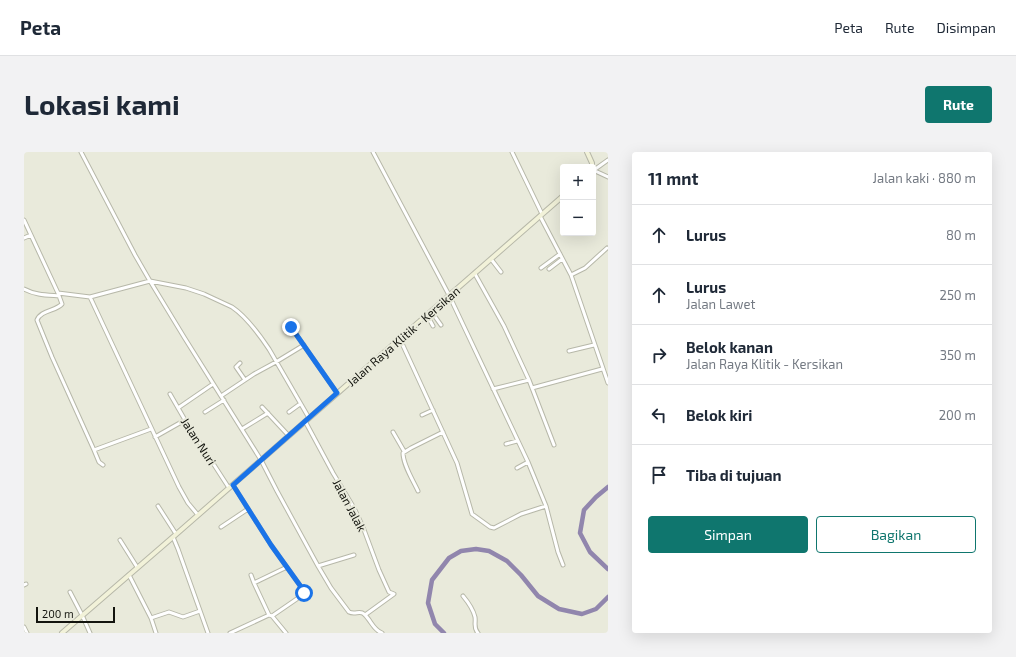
<!DOCTYPE html>
<html lang="id">
<meta charset="utf-8">
<style>
:root{--surface:#fff;--page:#f2f2f3;--text:#1f2937;--muted:#747a83;--line:#e0e1e3;--accent:#0f766e}
body{margin:0;font-family:"Exo 2",sans-serif;background:var(--page);color:var(--text)}
.controls{position:absolute;right:12px;top:12px;display:grid;overflow:hidden;border-radius:4px;box-shadow:0 4px 16px #0002}
.controls button{width:36px;height:36px;display:grid;place-items:center;padding:0;border:0;border-bottom:1px solid var(--line);background:var(--surface);color:var(--text);font:20px sans-serif}
.scale{position:absolute;left:12px;bottom:10px;width:79px;box-sizing:border-box;padding-left:4px;border:2px solid #13140e;border-top:0;font-size:11px;line-height:14px;white-space:nowrap;color:#13140e;-webkit-text-stroke:3px #e9eadb;paint-order:stroke}
.stop{position:absolute;width:12px;height:12px;margin:-9px;border:3px solid #1a73e8;border-radius:50%;background:#fff}
.stop.end{background:#1a73e8;border-color:#fff;box-shadow:0 1px 4px #0008}
.list{margin:0;padding:0;list-style:none}
h2{display:flex;justify-content:space-between;align-items:center;height:52px;margin:0;padding:0 16px;font-size:17px}
h2 small{font-size:13px;font-weight:400;color:var(--muted)}
.list li{display:grid;grid-template-columns:26px 1fr auto;gap:12px;align-items:center;box-sizing:border-box;height:60px;padding:0 16px;border-top:1px solid var(--line)}
.list b{display:block;font-size:15px;white-space:nowrap}
.list p{margin:0;font-size:13px;white-space:nowrap;color:var(--muted)}
.list em{font-size:13px;font-style:normal;color:var(--muted)}
.actions{display:flex;gap:8px;padding:12px 16px}
.actions a{flex:1;padding:9px 0;border:1px solid var(--accent);border-radius:4px;text-align:center;font-size:14px;color:var(--accent)}
.actions .main{background:var(--accent);color:#fff}
.icon{flex:none;width:22px;height:22px;fill:none;stroke:currentColor;stroke-width:2;stroke-linecap:round;stroke-linejoin:round}
.map{position:relative;flex:none;width:584px;height:481px;overflow:hidden;border-radius:4px}
header{display:flex;align-items:center;gap:24px;box-sizing:border-box;height:56px;padding:0 20px;background:var(--surface);border-bottom:1px solid var(--line)}
header strong{font-size:19px}
nav{display:flex;gap:22px;margin-inline-start:auto;font-size:14px}
.intro{display:flex;align-items:center;justify-content:space-between;box-sizing:border-box;height:96px;padding:0 24px}
h1{margin:0;font-size:28px}
.button{padding:10px 18px;border-radius:4px;background:var(--accent);color:#fff;font-size:14px;font-weight:700}
main{display:flex;gap:24px;padding:0 24px}
aside{flex:1;background:var(--surface);border-radius:4px;box-shadow:0 4px 16px #0002}
.map>svg:first-child{display:block}
.lines{fill:none;stroke-linecap:round;stroke-linejoin:round}
.river{stroke:#9186ad;stroke-width:4.5}
.street-casing{stroke:#b7b8a9;stroke-width:5}
.secondary-casing{stroke:#b7b8a9;stroke-width:6}
.street{stroke:#fff;stroke-width:3}
.secondary{stroke:#f2f2d9;stroke-width:4}
.route{stroke:#1a73e8;stroke-width:5}
.labels{text-anchor:middle;dominant-baseline:central;stroke-width:4;stroke-linejoin:round;paint-order:stroke}
.street-label{font-size:12px;fill:#13140e;stroke:#e9eadb}
</style>
<header>
<strong>Peta</strong>
<nav><a>Peta</a><a>Rute</a><a>Disimpan</a></nav>
</header>
<div class="intro"><h1>Lokasi kami</h1><a class="button">Rute</a></div>
<main>
<div class="map">
<svg width="584" height="481" viewBox="0 0 584 481">
<rect width="100%" height="100%" fill="#e9eadb"/>
<g class="lines">
<path class="river" d="M584,335L572,345L560,358L556,381L566,400L584,417
M420,481L411,472L404,451L408,428L425,406L437,399L452,397L465,399L483,409L497,423L514,444L535,457L558,462L572,457L584,445"/>
<defs>
<path id="street" d="M57,0L111,103L126,129L162,136L180,142L208,155C223,165 235,182 245,197L285,266
M349,0L425,143L504,310L522,354L534,400L539,413
M488,0L518,62
M569,18L584,25
M570,18L584,8
M516,64L547,123L584,231
M0,68L34,141L66,145L155,335L164,351L174,363
M0,86L7,83
M467,107L477,120
M517,116L536,102
M525,117L538,107
M451,122L480,174L505,228L530,293
M547,123L561,116L583,96
M0,137C11,143 23,143 35,144
M34,141L38,152C32,159 17,158 13,168L28,205L70,298L127,277
M66,145L126,129L160,185L237,308L253,339L294,414L307,436L325,460C331,463 336,458 340,462C347,468 349,478 358,481
M407,159L417,173
M403,163L409,174
M267,175L313,241
M376,187L433,311L448,362L466,375L470,376L497,362L522,354
M545,199L570,193
M216,211L212,215L221,228
M508,236L578,217
M469,237L505,228
M146,242L161,268L205,336
M197,244L230,222L252,210L280,193
M238,255L265,284
M154,256L189,232
M181,260L200,248
M265,260L276,252
M398,263L409,258
M281,269L309,321L330,356L339,375L355,418L365,440L370,442L341,463
M218,277L244,261
M369,280L380,299
M131,285L161,268
M482,292L493,289
M70,298L75,310L79,313
M493,316L504,310
M209,333L247,393L280,439V442L248,464
M394,339C389,328 379,313 379,301L387,296L419,280
M134,354L152,382
M197,375L224,357
M149,385L154,397L184,481
M96,388L113,415
M294,414L330,403
M105,423L127,466L132,481
M227,423L230,431
M0,433L2,432
M46,440L58,463L66,481
M439,444C444,450 449,457 451,465C452,471 449,476 454,481
M127,466L145,460L159,465L176,459
M0,475L3,481
M206,481L245,463
M262,481L248,464L245,463L230,431L263,415"/>
<path id="secondary" d="M563,0L568,11V15
M38,481L149,385L539,44"/>
</defs>
<use href="#street" class="street-casing"/>
<use href="#secondary" class="secondary-casing"/>
<use href="#street" class="street"/>
<use href="#secondary" class="secondary"/>
</g>
<g class="lines">
<path class="route" d="M267,175L313,241L209,333L247,393L280,439V441"/>
</g>
<g class="labels">
<g class="street-label">
<text transform="translate(379 184) rotate(-41)">Jalan Raya Klitik - Kersikan</text>
<text transform="translate(175 289) rotate(57)">Jalan Nuri</text>
<text transform="translate(326 353) rotate(62)">Jalan Jalak</text>
</g>
</g>
</svg>
<div class="controls">
<button>+</button>
<button>−</button>
</div>
<div class="scale">200 m</div>
<div class="stop" style="left:280px;top:441px"></div>
<div class="stop end" style="left:267px;top:175px"></div>
</div>
<aside>
<h2>11 mnt<small>Jalan kaki · 880 m</small></h2>
<ul class="list">
<li><svg class="icon" aria-label="ahead" viewBox="0 0 24 24"><path d="M12 20V5M6 11l6-6 6 6"/></svg><div><b>Lurus</b></div><em>80 m</em></li>
<li><svg class="icon" aria-label="ahead" viewBox="0 0 24 24"><path d="M12 20V5M6 11l6-6 6 6"/></svg><div><b>Lurus</b><p>Jalan Lawet</p></div><em>250 m</em></li>
<li><svg class="icon" aria-label="right" viewBox="0 0 24 24"><path d="M7 20v-9h11M14 6l5 5-5 5"/></svg><div><b>Belok kanan</b><p>Jalan Raya Klitik - Kersikan</p></div><em>350 m</em></li>
<li><svg class="icon" aria-label="left" viewBox="0 0 24 24"><path d="M17 20v-9H6M10 6l-5 5 5 5"/></svg><div><b>Belok kiri</b></div><em>200 m</em></li>
<li><svg class="icon" aria-label="arrive" viewBox="0 0 24 24"><path d="M6 21V4h12l-3 4 3 4H6"/></svg><div><b>Tiba di tujuan</b></div></li>
</ul>
<div class="actions"><a class="main">Simpan</a><a>Bagikan</a></div>
</aside>
</main>
